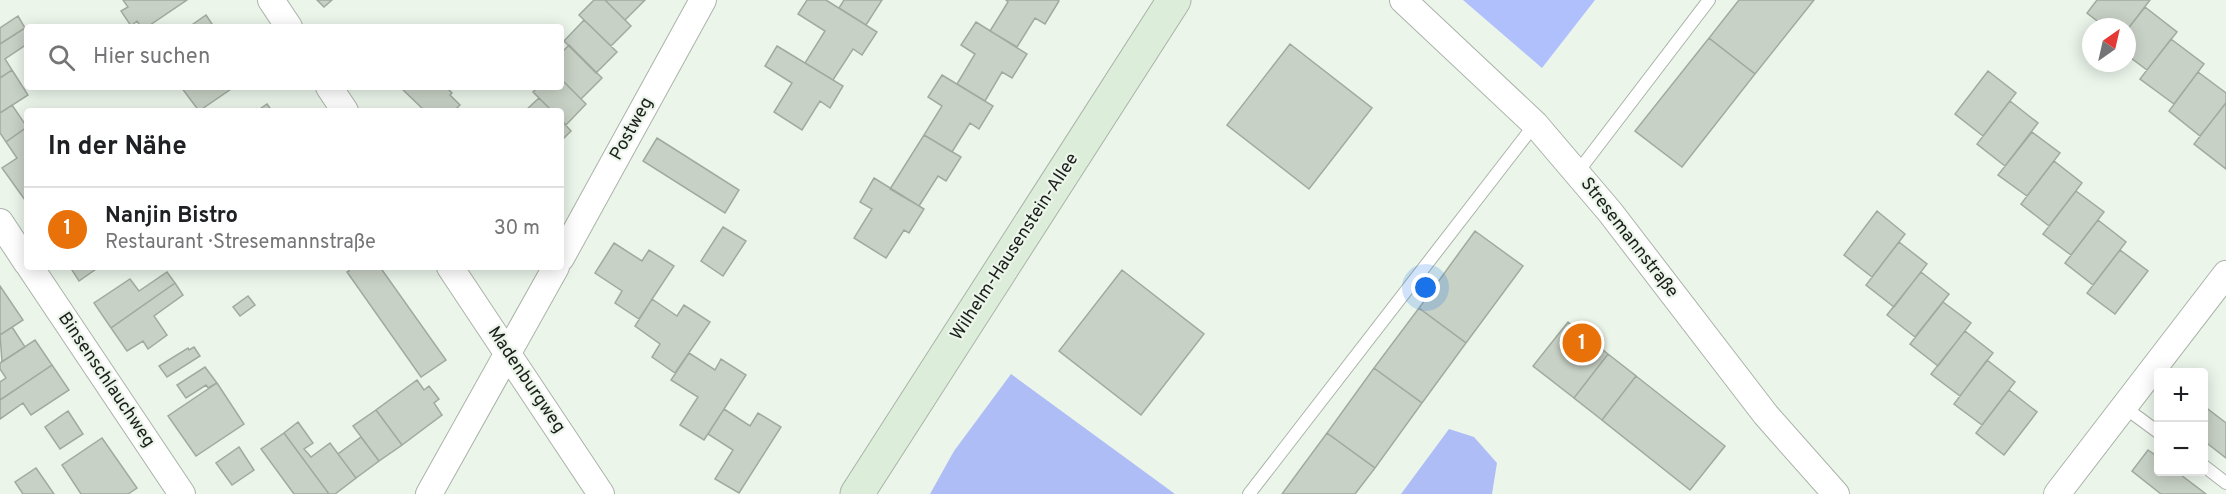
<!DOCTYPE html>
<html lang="de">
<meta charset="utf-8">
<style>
:root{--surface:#fff;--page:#f2f2f2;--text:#202124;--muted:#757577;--line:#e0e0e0;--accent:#576be1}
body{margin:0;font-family:Overpass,sans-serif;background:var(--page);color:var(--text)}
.controls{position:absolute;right:18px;bottom:18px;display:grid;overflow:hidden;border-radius:6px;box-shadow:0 3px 15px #0003}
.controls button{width:54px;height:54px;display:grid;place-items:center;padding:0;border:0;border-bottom:2px solid var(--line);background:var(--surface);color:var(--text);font:30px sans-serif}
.compass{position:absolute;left:2082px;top:18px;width:54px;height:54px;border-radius:50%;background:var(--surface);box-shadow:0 3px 15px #0003;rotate:34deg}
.you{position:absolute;left:1426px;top:288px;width:21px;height:21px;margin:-15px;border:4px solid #fff;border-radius:50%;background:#1a73e8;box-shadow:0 0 0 9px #1a73e833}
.badge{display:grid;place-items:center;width:39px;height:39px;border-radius:50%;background:var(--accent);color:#fff;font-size:20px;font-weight:700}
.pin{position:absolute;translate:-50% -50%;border:3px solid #fff;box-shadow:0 2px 6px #0006}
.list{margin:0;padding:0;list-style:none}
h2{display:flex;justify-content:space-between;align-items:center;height:78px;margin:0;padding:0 24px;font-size:26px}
h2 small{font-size:20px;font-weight:400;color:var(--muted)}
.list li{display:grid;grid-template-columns:39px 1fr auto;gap:18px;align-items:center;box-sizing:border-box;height:84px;padding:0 24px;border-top:2px solid var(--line)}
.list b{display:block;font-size:22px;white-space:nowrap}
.list p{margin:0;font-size:20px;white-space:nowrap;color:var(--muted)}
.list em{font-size:20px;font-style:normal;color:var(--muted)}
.icon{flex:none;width:33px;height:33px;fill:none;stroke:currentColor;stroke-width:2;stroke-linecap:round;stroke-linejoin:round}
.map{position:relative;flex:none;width:2226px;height:494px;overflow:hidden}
.search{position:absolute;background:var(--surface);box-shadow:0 3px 15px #0003;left:24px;top:24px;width:540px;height:66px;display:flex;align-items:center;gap:15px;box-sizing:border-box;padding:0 21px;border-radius:6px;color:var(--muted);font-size:22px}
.panel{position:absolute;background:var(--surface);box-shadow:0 3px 15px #0003;left:24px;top:108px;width:540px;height:162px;border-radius:6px}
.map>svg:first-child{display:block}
.green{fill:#aebdf6}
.forest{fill:#afc0fd}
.building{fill:#c8d1c6;stroke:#a1aa9f;stroke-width:1.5}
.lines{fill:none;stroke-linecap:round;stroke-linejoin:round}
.lane-casing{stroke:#aab3a9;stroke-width:14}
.street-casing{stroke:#aab3a9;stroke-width:28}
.secondary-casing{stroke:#aab3a9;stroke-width:35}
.lane{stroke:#fff;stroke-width:12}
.street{stroke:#fff;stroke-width:26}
.secondary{stroke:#dceed9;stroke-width:33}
.labels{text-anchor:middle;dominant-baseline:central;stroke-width:4.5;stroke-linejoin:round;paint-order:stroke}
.street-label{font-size:18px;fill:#1b1e1a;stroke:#ebf5ea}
</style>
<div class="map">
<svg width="2226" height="494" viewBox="0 0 2226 494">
<rect width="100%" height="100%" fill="#ebf5ea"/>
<path class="green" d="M1011,374L1175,494H930L954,451Z
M1449,429L1474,437L1497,463L1492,494H1401Z"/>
<path class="forest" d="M1463,0H1595L1542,68Z"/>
<path class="building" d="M123,0H187L147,27H141L137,21L131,26L121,11L128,7Z
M317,0H332L324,7Z
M594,0H605L631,26L611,46L579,15Z
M605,0H645L625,20Z
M807,0H826L877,32L862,55L853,49L833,80L805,63L825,31L798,14Z
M844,0H882L866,25L839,8Z
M1006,0H1057L1059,1L1045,24L1035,18L1017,47L990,31L1008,2Z
M1739,0H1814L1755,74L1709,38Z
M2097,0H2150L2127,30V27H2105L2087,13Z
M2145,7L2177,32L2147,70L2127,55V30Z
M206,15L214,27H189Z
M18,16L25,28L0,44V28Z
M584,20L617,52L596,73L564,41Z
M976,22L1027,54L1012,78L1002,72L985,101L957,84L975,54L961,45Z
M25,28L27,31V44L5,59L12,70L0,78V44Z
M1709,38L1755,74L1682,167L1635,131Z
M2171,39L2204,64L2174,104L2140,79Z
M1290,44L1372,108L1309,189L1227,125Z
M569,45L602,78L581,99L561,79V53Z
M777,46L843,86L830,108L820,101L802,130L774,112L792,83L765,66Z
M12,70L28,95L0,113V78Z
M1988,71L2016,93L1983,136L1955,114Z
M2198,72L2226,93V103L2200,136L2169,111Z
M942,75L993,106L979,129L970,123L952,152L924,135L942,106L928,97Z
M561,79L586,104L566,125L561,120V111H552L533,92L538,87H561Z
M181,87H234L199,111Z
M400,87H446L452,93L450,95L460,105L454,111H425Z
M539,98L552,111H525Z
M2010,101L2038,123L2005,166L1977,144Z
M267,104L272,111H257Z
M2225,104L2226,105V169L2194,144Z
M12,105L27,127L6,142L0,133V113Z
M561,120L571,131L561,141Z
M27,127V199L25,200L2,168L17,158L6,142Z
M2032,132L2060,153L2027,196L1998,175Z
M924,135L961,157L946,181L938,176L919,206L890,189Z
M657,138L739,190L725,213L643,161Z
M2054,161L2082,183L2049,226L2021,204Z
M874,178L924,209L909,233L904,230L886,258L854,238L872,209L860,202Z
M2076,191L2104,212L2071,255L2043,234Z
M1877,211L1905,234L1872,277L1844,255Z
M2098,220L2126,242L2093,285L2065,263Z
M723,227L746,241L723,276L701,261Z
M1475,231L1523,266L1466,343L1419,308Z
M1899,242L1927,264L1894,307L1866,285Z
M614,243L642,261L649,250L674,266L639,319L615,303L622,291L595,273Z
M2120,250L2148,271L2115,314L2087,293Z
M70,267H99L79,281Z
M347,267H380L446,360L421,377L347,272L349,271Z
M1122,270L1204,334L1141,415L1059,351Z
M167,272L175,283L111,328L94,303L130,279L139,291Z
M1921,272L1949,294L1915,337L1887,315Z
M175,283L183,295L154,316L167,335L148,349L143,341L127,351L111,328Z
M0,286L23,320L0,335Z
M248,296L255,305L240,316L233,307Z
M652,299L677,316L684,305L710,322L675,373L652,357L660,344L635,326Z
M1943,302L1971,323L1938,366L1910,344Z
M1419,308L1466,343L1422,403L1374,368Z
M1568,322L1608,354L1574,398L1533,366Z
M12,327L25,347L2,362L0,335Z
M1965,331L1993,353L1960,396L1931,374Z
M35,340L52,365L0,400V382L6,378L0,369V363Z
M194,347L200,356L167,377L159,366L188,348L189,350Z
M689,353L715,370L721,359L746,375L704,440L680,425L698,397L671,380Z
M1608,354L1636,376L1602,420L1574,398Z
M1987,360L2015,382L1982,425L1954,404Z
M52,365L69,390L31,415L23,403L0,419V400Z
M205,367L217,383L208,388L206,385L186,398L177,385Z
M1374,368L1422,403L1375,468L1327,433Z
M1636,376L1725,446L1690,490L1602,420Z
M417,380L424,390L429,386L439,399L434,403L442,415L402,445L376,410Z
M217,383L244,424L196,456L168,416Z
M2009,390L2037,412L2004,455L1976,433Z
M2204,406L2226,423V458L2204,441Z
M724,409L750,426L758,413L781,427L739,493L715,479L733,450L708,434Z
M376,410L402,445L379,461L353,426Z
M68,411L83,434L60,449L45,427Z
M298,422L313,443L304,449L311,457L330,443L356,478L335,494H329L284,433Z
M284,433L329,494H294L261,449Z
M1327,433L1375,468L1355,494H1282Z
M361,437L379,461L356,478L338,454Z
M102,438L137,488L128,494H81L62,465Z
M239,447L254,470L232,485L216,463Z
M2148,450L2158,457V472H2177L2206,494H2161L2132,471Z
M36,468L54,494H23L15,482Z"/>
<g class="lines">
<defs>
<path id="lane" d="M1577,173L1709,0
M2124,407L2158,432
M2204,466L2226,483
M1249,494L1535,124"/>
<path id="street" d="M271,0L289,27
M1403,0L1535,124L1610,212L1766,415L1836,494
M329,87L345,111
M0,222L27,263
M561,258L703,0
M30,267L182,494
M450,267L601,494
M429,494L556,267
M2057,494L2226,274"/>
<path id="secondary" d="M857,494L1174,0"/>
</defs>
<use href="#lane" class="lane-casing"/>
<use href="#street" class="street-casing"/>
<use href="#secondary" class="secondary-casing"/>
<use href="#lane" class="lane"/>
<use href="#street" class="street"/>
<use href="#secondary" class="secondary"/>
</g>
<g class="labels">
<g class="street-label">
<text transform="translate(632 129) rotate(-61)">Postweg</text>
<text transform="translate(1629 238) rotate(52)">Stresemannstraße</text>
<text transform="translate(1015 247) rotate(-57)">Wilhelm-Hausenstein-Allee</text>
<text transform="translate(106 380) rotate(56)">Binsenschlauchweg</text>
<text transform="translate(526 380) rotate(56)">Madenburgweg</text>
</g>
</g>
</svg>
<div class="controls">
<button>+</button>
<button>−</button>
</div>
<svg class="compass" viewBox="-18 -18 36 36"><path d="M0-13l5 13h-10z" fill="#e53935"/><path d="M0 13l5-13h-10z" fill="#757577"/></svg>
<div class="you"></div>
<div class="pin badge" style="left:1582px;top:343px;background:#e8710a">1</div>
<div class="search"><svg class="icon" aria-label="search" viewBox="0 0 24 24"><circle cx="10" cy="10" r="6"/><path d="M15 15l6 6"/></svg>Hier suchen</div>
<section class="panel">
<h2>In der Nähe<small></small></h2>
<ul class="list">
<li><span class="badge" style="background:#e8710a">1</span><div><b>Nanjin Bistro</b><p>Restaurant · Stresemannstraße</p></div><em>30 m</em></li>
</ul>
</section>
</div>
